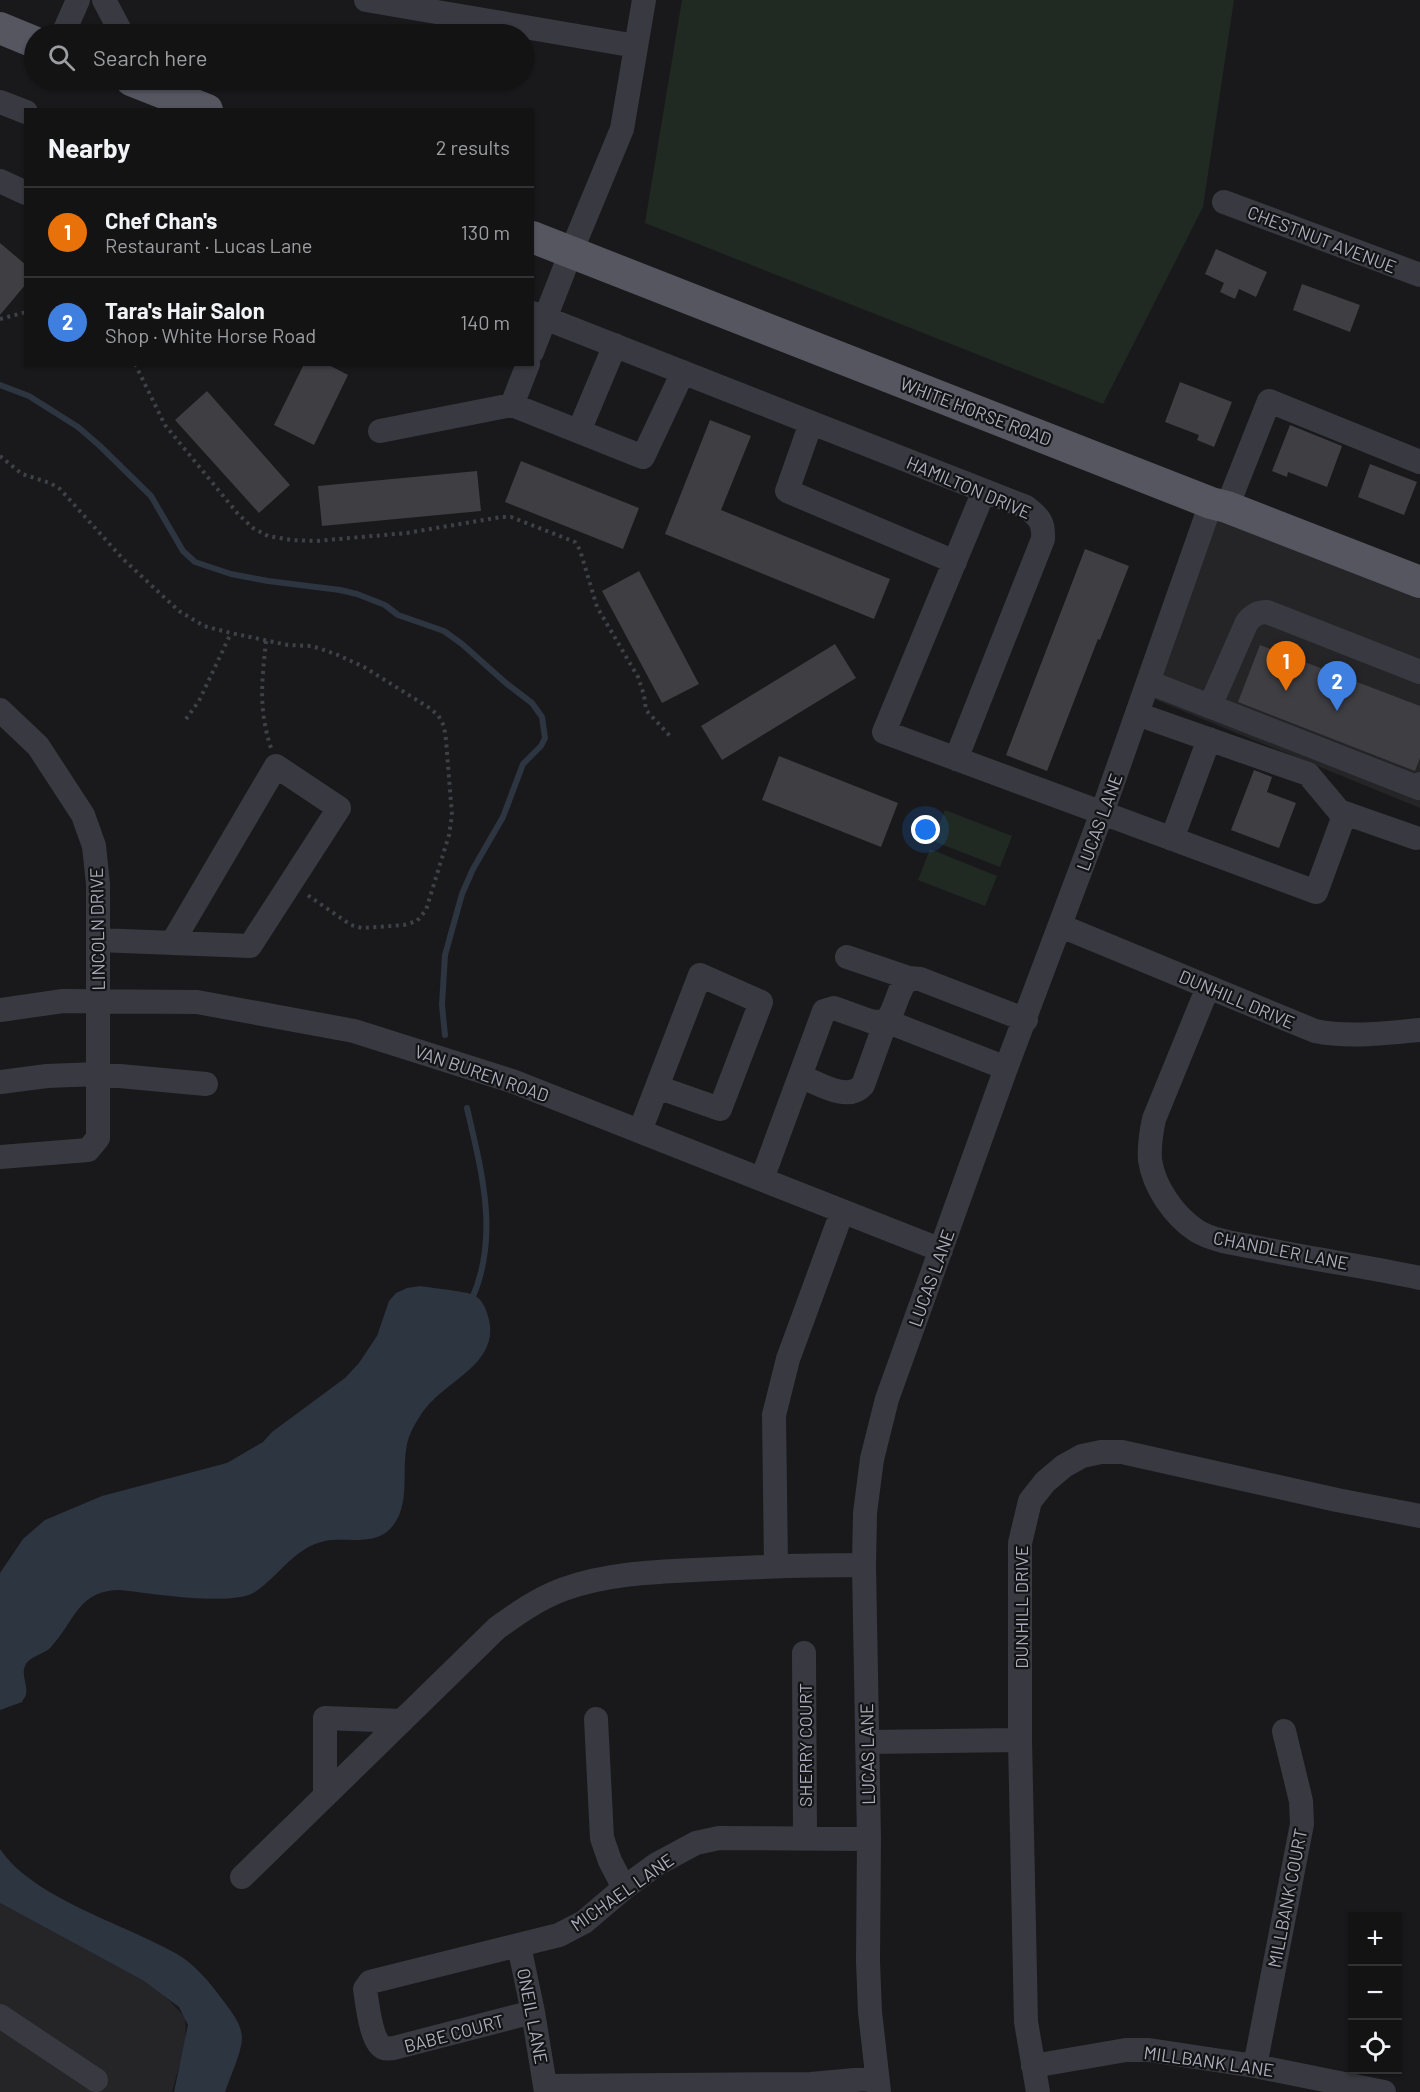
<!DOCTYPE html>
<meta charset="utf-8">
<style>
:root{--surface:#131314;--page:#1c1c1d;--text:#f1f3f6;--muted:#9d9ea0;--line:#323234;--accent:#ffd62d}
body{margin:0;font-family:Barlow,sans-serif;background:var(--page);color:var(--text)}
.controls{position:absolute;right:18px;bottom:18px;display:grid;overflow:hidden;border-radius:0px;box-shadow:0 2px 4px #0004}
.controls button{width:54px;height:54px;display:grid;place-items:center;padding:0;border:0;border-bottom:2px solid var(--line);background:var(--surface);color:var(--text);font:30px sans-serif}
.you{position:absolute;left:926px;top:830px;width:21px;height:21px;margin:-15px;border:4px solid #fff;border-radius:50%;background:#1a73e8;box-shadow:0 0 0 9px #1a73e833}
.badge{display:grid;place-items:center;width:39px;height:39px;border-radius:50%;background:var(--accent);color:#fff;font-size:20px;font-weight:700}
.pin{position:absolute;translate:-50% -50px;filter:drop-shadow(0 2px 3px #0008)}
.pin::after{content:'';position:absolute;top:32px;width:21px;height:18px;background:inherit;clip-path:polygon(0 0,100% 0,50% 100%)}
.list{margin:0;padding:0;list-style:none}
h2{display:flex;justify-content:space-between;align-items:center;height:78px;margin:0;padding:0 24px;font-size:26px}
h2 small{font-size:20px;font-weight:400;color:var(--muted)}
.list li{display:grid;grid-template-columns:39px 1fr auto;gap:18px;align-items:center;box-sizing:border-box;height:90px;padding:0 24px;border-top:2px solid var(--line)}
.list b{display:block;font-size:22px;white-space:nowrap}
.list p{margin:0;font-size:20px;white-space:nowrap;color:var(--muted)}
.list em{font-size:20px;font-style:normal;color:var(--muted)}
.icon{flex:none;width:33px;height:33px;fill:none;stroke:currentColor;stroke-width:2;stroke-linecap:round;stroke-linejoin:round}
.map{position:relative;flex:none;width:1420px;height:2092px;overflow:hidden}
.search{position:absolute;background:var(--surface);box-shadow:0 2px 4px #0004;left:24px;top:24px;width:510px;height:66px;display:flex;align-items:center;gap:15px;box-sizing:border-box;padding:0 21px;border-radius:33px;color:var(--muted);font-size:22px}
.panel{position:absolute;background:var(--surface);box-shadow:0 2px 4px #0004;left:24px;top:108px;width:510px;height:258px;border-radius:0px}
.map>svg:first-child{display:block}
.built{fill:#252528}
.green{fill:#202a23}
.water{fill:#2d3541}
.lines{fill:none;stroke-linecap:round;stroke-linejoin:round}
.stream{stroke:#2d3541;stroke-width:6}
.building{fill:#3e3e43}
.path{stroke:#3f4148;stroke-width:4;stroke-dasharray:3 4.5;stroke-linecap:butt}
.minor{stroke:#393a41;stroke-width:24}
.major{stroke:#555660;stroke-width:32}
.labels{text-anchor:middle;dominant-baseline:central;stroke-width:4.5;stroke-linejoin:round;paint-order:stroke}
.street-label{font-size:18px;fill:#aaadbc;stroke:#141416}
</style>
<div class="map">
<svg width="1420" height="2092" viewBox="0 0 1420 2092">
<rect width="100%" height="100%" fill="#19191b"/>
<path class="built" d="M1211,503L1420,582V808L1144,695Z
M0,1903L144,1981L163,1994L185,2017L186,2041L172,2092H0Z"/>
<path class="green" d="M682,0H1234L1203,207L1103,404L645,223Z
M945,810L1012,836L1000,867L933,841Z
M930,849L997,876L985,906L918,880Z"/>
<path class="water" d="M420,1286C432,1288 464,1291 474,1295C481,1299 485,1306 487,1313C503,1358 456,1376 431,1402C423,1410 416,1422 411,1432C397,1462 415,1503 390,1529C374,1546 345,1537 325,1541C295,1547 279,1576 255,1592C231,1607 150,1593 120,1590C78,1590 75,1621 51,1647C45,1654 29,1656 25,1666C21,1675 28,1685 26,1694C26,1697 23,1699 22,1702L0,1710V1573L23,1539L45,1520L102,1496L227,1463L263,1442L272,1432L345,1378L359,1363L377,1336L389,1301L396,1293L407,1288Z
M0,1849C34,1899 125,1924 177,1954C197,1966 211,1984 225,2003C233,2014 242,2025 242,2039C241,2054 230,2077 225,2092H174L188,2025L179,2007L144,1981L0,1903Z"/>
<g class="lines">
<path class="stream" d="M0,385L29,396L78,427L100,446L151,496L183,551L195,562L231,574L268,581L340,590L357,594L385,605L398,615L444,631L462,644L507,684L532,703L542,717L545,738L541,746L523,764L503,817L473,869L462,894L445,955L442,1005L445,1035
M467,1108C482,1173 500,1238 471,1301"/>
</g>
<path class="building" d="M0,243L26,265V284L0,315Z
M1216,249L1267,272L1256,297L1239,289L1235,299L1220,292L1224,283L1205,274Z
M1302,284L1360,305L1350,332L1293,310Z
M304,364H327L348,375L314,445L274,425Z
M1180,382L1232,402L1214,447L1197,440L1199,435L1165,422Z
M207,391L290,485L259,513L175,420Z
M710,420L751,436L721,510L890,579L874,619L665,534Z
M1290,425L1342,446L1327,487L1288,472L1287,477L1272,471Z
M521,461L639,508L623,549L505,502Z
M1370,464L1417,482L1404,515L1358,497Z
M477,471L481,511L322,526L318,486Z
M1085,549L1129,566L1100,640L1098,639L1047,771L1006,755Z
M639,571L699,684L662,703L602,591Z
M835,644L856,678L722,760L701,726Z
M1260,645L1420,706V758L1415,771L1238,702Z
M779,756L898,803L881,847L762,800Z
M1254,770L1272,777L1267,792L1296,803L1279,848L1231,830Z"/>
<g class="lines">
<path class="path" d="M0,319L26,312
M135,364L165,425L238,514L253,528L268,536L291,540L316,541L407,533L501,517H511L575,542L580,550L597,607L638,677L644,695L646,710L670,736
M0,456L22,474L50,483L60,489L123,559L179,611L204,626L231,633L288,645L312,646L338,655L364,667L428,707L438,715L444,726L446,740L452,815L449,835L426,910L417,921L404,925L362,928L351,925L306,894
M266,641C262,681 258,708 271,748
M186,719L199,701L231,633"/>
<path class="minor" d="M104,0L122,34
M366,0L636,46
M63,34L78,0
M0,102L26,112
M0,181L26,193
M1224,202L1420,275
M532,313L1026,507C1039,517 1044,522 1043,539L956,759
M532,352L571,252L622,129L644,0
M512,405L528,364
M811,423L787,491L955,562
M380,431L512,405L643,457L683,372
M579,431L615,345
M984,491L884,732L1316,892L1345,813
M1227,507L1269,401L1420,462
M1148,682L1419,788L1420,784
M1210,706L1247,622C1253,615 1258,612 1267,612L1420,672
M0,710L38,746L83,815L94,846L98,884V1138L88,1150L0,1157
M1137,714L1308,774L1339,811L1416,838
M1172,839L1209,739
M1061,926L1315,1031C1349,1038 1385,1033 1420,1030
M98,940L250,946L339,808L276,766L172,943
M847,957L909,978
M1208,987L1154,1119C1151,1133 1149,1146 1150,1160C1154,1187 1174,1216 1197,1231C1214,1241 1234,1243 1254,1247C1309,1259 1365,1266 1420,1278
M0,1010L63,1001L197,1002L354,1031L512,1081L941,1250
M800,1076C818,1083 848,1103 863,1085L886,1021L1006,1068
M0,1082L47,1076L98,1074L206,1084
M640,1131L700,975L761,1002L720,1109L657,1087
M762,1179L824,1011L834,1008L873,1022L886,1021C897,1009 896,990 909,978L920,979L1026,1020
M776,1565L774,1415L788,1359L842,1212
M804,1653L805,1838
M596,1719L602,1838L610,1861L624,1888
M867,1742L1020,1740
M325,1796V1718L402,1721
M242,1877L497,1628C518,1613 539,1598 564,1589C606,1574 650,1572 694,1570C751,1567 807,1565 864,1565
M519,1946L533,2012L546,2092
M533,2012L394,2048C391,2048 387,2049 384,2048C371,2044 367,2001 365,1989L370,1982L559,1935L584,1922L624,1888L657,1864L696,1843L719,1838L869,1839
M0,2016L96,2080
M1033,2066L1126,2050H1149L1255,2066L1384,2092
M1255,2066L1302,1824L1301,1801L1284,1731
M546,2086L811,2084L877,2078
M879,2092L870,2012L868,1961L869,1839L864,1565L865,1513L872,1459L887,1399L1006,1068L1102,813L1211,503
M1038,2092L1026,2022L1020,1740V1543L1030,1501L1045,1482L1064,1466L1082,1456L1101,1452H1122L1337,1500L1420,1516"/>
<path class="major" d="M0,28L34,42
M131,80L207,110
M532,237L1211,503L1227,507L1420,582"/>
</g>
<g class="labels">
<g class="street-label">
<text transform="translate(1322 239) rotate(21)">CHESTNUT AVENUE</text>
<text transform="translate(976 411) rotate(21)">WHITE HORSE ROAD</text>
<text transform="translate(969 487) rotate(23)">HAMILTON DRIVE</text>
<text transform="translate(1099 822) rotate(-70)">LUCAS LANE</text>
<text transform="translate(97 929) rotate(-91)">LINCOLN DRIVE</text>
<text transform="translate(1237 999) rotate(23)">DUNHILL DRIVE</text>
<text transform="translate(482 1073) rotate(19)">VAN BUREN ROAD</text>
<text transform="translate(1281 1250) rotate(11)">CHANDLER LANE</text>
<text transform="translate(931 1278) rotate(-70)">LUCAS LANE</text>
<text transform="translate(1021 1607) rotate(-90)">DUNHILL DRIVE</text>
<text transform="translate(805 1745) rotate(-90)">SHERRY COURT</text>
<text transform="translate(867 1754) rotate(-91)">LUCAS LANE</text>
<text transform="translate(622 1892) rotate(-35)">MICHAEL LANE</text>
<text transform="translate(1287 1898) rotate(-79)">MILLBANK COURT</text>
<text transform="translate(533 2016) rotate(79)">ONEIL LANE</text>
<text transform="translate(454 2033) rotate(-15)">BABE COURT</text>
<text transform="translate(1209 2061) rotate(8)">MILLBANK LANE</text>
</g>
</g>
</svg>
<div class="controls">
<button>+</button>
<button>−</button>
<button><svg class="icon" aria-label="locate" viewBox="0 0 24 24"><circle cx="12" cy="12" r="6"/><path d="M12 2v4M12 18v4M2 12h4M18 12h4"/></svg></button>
</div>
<div class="you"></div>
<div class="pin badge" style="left:1286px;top:691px;background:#e8710a">1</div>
<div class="pin badge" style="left:1337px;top:711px;background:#3f7fe0">2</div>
<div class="search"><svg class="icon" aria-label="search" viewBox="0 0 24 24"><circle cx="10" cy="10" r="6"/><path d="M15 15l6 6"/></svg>Search here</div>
<section class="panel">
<h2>Nearby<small>2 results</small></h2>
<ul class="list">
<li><span class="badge" style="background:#e8710a">1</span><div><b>Chef Chan's</b><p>Restaurant · Lucas Lane</p></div><em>130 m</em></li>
<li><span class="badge" style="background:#3f7fe0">2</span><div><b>Tara's Hair Salon</b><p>Shop · White Horse Road</p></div><em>140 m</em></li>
</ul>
</section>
</div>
